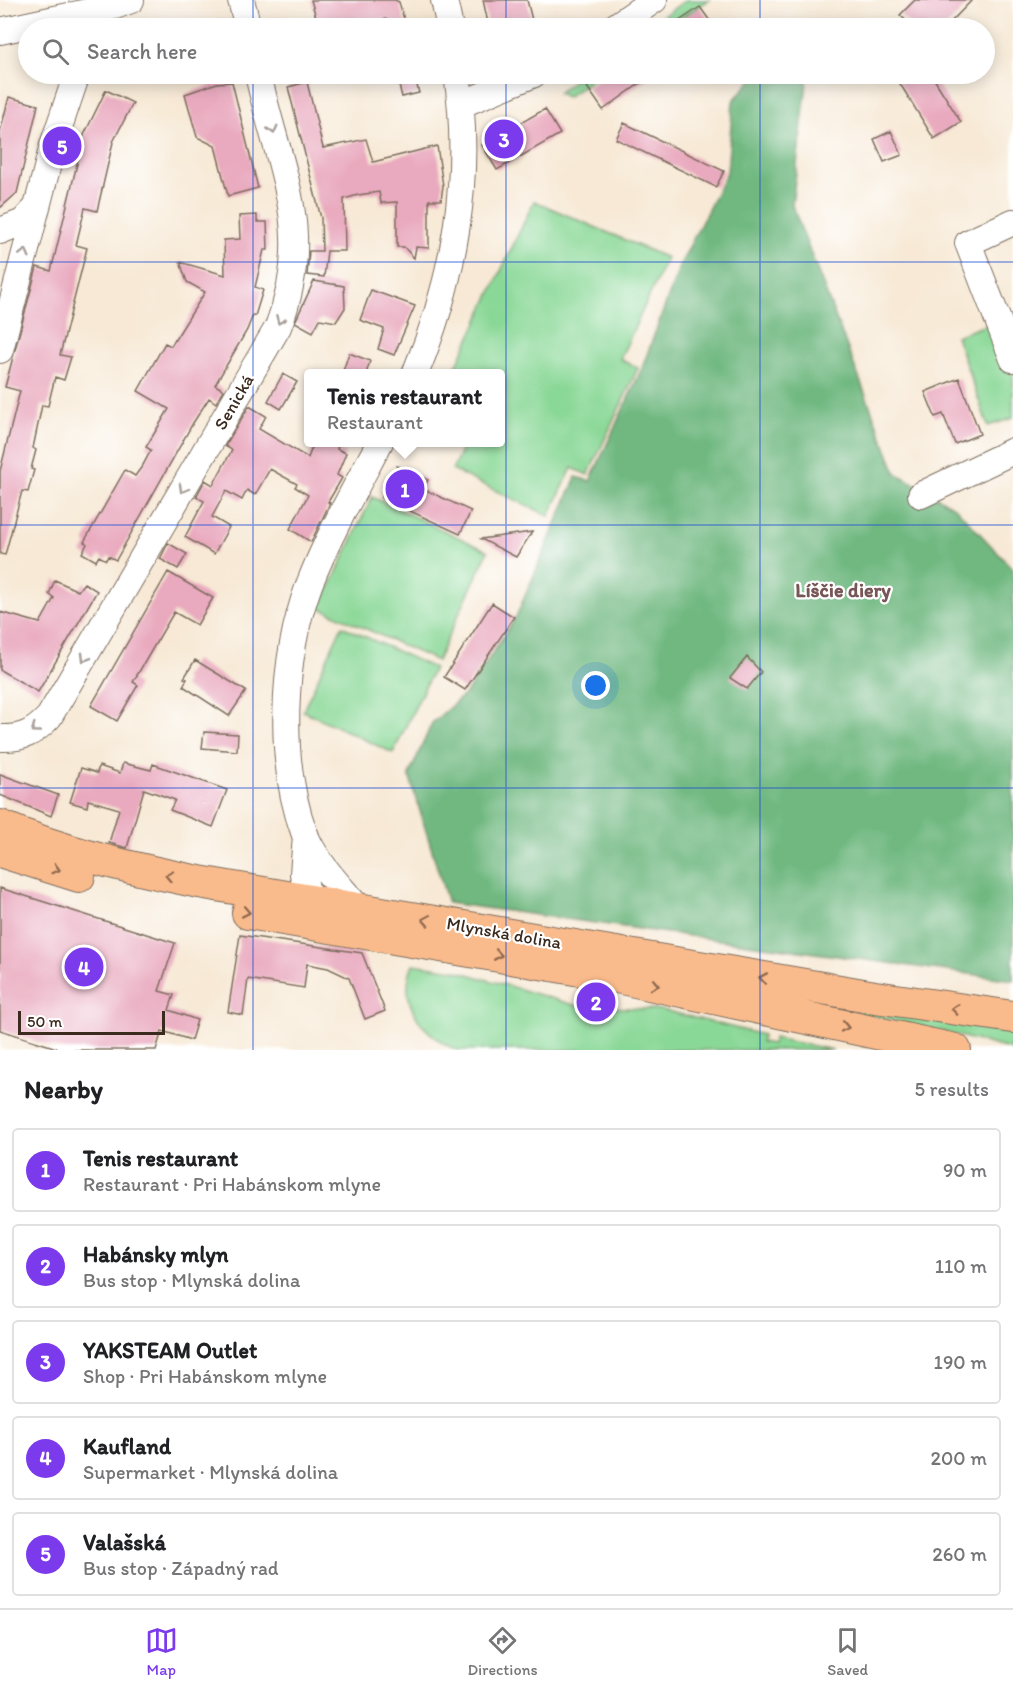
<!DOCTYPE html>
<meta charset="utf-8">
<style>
:root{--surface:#fff;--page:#f6f6f6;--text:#202124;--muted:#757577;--line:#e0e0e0;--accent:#7c3aed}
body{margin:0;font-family:Itim,sans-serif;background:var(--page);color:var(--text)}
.scale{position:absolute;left:18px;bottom:15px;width:147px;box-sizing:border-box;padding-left:6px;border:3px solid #3b2a1e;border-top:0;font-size:16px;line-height:21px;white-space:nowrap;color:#3b2a1e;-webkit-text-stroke:4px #fff;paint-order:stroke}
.you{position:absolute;left:596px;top:686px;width:21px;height:21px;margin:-15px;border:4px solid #fff;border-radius:50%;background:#1a73e8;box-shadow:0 0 0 9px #1a73e833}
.badge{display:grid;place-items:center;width:39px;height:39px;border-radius:50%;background:var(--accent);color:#fff;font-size:20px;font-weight:700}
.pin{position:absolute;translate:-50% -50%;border:3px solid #fff;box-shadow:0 2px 6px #0006}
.popup{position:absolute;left:304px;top:369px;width:201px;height:78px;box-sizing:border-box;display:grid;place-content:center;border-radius:6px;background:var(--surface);filter:drop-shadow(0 2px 4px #0005);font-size:20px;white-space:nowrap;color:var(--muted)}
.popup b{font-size:22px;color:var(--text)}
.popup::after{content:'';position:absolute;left:50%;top:100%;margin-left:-12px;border:12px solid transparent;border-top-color:var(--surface)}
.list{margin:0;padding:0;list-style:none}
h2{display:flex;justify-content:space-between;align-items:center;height:78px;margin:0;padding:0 24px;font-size:26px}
h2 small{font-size:20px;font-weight:400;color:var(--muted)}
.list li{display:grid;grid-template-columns:39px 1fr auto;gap:18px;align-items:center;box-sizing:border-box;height:84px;margin:0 12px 12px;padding:0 12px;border:2px solid var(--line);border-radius:6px}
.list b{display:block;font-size:22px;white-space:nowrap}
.list p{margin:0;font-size:20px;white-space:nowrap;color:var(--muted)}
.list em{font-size:20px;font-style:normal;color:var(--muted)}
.icon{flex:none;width:33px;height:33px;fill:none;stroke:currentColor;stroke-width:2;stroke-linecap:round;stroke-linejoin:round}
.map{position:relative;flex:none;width:1013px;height:1050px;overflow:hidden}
.search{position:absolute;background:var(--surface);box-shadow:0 3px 15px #0003;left:18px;right:18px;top:18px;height:66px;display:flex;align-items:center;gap:15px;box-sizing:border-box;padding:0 21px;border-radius:33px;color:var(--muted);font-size:22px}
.sheet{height:558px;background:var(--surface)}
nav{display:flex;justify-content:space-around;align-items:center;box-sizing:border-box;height:84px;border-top:2px solid var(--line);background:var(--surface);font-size:16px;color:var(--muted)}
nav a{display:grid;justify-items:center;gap:3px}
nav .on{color:var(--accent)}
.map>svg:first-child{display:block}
.green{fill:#8ad897;stroke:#62815a;stroke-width:1.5}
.forest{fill:#6fb880;stroke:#55714f;stroke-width:1.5}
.building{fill:#e9a9be}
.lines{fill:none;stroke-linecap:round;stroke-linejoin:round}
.minor-casing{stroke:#7d6d5e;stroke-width:28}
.major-casing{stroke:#7d6d5e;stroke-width:34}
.minor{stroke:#fff;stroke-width:26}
.major{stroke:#fabb8c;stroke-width:32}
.oneway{stroke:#a79f9a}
.oneway2{stroke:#916b50}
.grid{fill:none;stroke:#1d4ed8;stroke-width:1.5;stroke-opacity:0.55}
.labels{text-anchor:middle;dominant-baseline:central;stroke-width:4.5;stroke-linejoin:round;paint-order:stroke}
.street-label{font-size:18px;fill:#3b2a1e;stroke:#fff}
.neighbourhood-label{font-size:20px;font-weight:bold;fill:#785656;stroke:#fff}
</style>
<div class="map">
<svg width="1013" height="1050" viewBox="0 0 1013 1050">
<rect width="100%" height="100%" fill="#fff"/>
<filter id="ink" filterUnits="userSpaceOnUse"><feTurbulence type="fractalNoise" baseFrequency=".0167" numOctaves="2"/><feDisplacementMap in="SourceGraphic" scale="12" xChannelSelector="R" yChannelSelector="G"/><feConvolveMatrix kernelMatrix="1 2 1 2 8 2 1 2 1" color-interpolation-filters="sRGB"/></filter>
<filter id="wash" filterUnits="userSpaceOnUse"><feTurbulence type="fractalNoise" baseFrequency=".008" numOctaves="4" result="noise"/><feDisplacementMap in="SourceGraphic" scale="24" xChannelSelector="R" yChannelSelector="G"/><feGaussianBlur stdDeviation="1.35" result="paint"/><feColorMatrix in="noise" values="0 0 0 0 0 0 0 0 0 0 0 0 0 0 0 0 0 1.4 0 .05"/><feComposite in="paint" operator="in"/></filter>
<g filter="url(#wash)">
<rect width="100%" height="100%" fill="#f7e9d5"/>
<path class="green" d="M686,0H709L665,28H646Z
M581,74H600L567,97L558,93Z
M534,201L667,258L620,359L638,368L588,475L572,468L549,516L452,470L465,443L501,442V374L453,373Z
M994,322L1013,376V418L988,426L956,336Z
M372,497L488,551L437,661L320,608Z
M342,626L434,668L393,753L303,711Z
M413,964L454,970L574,1005L663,1010L763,1035L761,1042L772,1044L774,1038L833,1050H456C421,1033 397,1002 413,964Z
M662,972L1013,1032V1050L929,1028Z"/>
<path class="forest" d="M757,74H808L792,205L896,473L956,508L1013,569V980L448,903L409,775L432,723L467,692L516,617L576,477L590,481L642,368L680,265L727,172L733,101Z"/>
<g id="blocks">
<path class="building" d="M311,0H395L399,2L406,26L388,28L386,19L339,28H319Z
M483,0H527L534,28H489Z
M915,0H972L945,28H914L900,15Z
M700,7L715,28H669Z
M396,74H414L419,93L402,97Z
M606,74H653L603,110L587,87Z
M894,74H931L961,122L934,139Z
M232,82L258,188L228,196L215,146L197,137L185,94L217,83Z
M307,82L323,148L366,139L373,162L437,146L443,186L441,200H429V248L416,247L414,258L404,247H397V202L381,203L379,192L358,195L344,199L345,251H327L324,277L307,275L309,251H322L321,218L288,87Z
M106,90L133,103L113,142L97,211L85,208L76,245L87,248L60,355L71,357L64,380L55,377L48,406L42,405L33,448L36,450L31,469L34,470L28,492L22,491L5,555L0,554V471L20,391L5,387L37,267L51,271L84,135Z
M9,97L38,105L17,193L0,208V132Z
M545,109L560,134L497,170L482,145Z
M624,123L724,171L716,187L616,139Z
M891,131L902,155L884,162L874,139Z
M257,215V222H267L268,250H264L255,287L263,290L255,316L253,315L247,330L215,385L224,390L216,403L209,398L193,423L116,560L108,556L106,560L99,556L96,561L82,553L87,544L84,542L125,470L135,476L143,465L151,450L146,447L169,409L138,391L165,343L171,346L205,292L187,282L180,262L225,275L224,240L240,239L239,216Z
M314,281L344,286L345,308L336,322L320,319L313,332L295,322Z
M371,290L415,306L394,355L378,349L384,329L360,320Z
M349,353L370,361L366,374H342Z
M283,374L297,382L281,409L268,401Z
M959,378L980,434L955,444L943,414L935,417L925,392Z
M249,406L266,416L259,429L308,458L314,442H339L337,449L346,453L337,475L342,478L328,502L330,503L311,542L290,529L308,495L295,487L297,484L270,469L255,495L247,490L242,500L226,491L212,517L229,527L214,554L185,537L204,501L196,497L205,480L213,485L232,450L225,446Z
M397,466L428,480L423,489L471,511L460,534L382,498Z
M532,532L516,557L481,539Z
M168,543L187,554L178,569L160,559Z
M168,572L213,598L197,625L174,612L133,682L138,685L117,721L91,706Z
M55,580L78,591L84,583L97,591L38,692L0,670V612L40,623L54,598L49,594Z
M492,603L514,617L465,690L444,677Z
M747,657L761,672L747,689L730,678Z
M195,660L246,691L229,716L183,686L187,679L184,678Z
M204,732L238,734L237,751L202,748Z
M123,763L151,770L153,764L227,790L213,827L170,810L175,800L144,789L127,848L109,843L119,809L88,800L87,807L70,802L81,768L97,773L99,766L120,773Z
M0,774L58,795L51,816L0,795Z
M0,888L175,943L159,991L174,995L169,1010L197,1020L191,1040L162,1031L156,1050H63L0,1030Z
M240,935L362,953L385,1011L365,1019L349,978L328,968L307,964L304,988L248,979L243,1015L228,1012Z"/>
</g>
</g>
<g filter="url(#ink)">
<use href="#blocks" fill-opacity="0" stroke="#7d6d5e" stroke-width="1.5"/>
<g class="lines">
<defs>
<path id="minor" d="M241,0L248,28
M444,0L450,28
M613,28L654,0
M0,31L115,6L131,0
M462,104L534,74
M1013,222L968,243L1013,359
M0,231L23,222L37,207
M0,350L53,145L77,74
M415,374C455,279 472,176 457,74
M921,495L1013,451
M0,738C22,739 34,733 49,717L278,327C316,230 278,168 258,74
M306,836L303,874L309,902
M358,908C340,886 316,862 305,835C277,761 282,658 309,585C328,536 355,489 380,442"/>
<path id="major" d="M0,826C64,853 131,868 199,882L875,997L1013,1017
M0,851L79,876
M248,913L598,973L955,1050"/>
</defs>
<use href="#minor" class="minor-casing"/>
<use href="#major" class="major-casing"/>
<use href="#minor" class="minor"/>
<use href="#major" class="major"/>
</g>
<defs><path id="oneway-chevron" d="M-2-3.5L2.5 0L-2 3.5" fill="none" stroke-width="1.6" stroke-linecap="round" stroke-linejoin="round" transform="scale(1.5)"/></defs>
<g class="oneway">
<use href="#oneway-chevron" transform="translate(273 130) rotate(75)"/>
<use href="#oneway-chevron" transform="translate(25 253) rotate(-76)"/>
<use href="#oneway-chevron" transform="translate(280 320) rotate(113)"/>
<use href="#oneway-chevron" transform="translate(183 489) rotate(120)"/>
<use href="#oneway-chevron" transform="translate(85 658) rotate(120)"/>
<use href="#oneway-chevron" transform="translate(35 729) rotate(144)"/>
</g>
<g class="oneway2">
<use href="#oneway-chevron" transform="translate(56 869) rotate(16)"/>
<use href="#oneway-chevron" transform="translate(169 876) rotate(-168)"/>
<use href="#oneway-chevron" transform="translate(246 912) rotate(11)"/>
<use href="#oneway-chevron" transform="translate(426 920) rotate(-170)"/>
<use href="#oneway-chevron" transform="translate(498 955) rotate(10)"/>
<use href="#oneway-chevron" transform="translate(763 978) rotate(-170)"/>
<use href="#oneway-chevron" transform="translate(655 985) rotate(12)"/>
<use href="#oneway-chevron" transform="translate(955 1009) rotate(-172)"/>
<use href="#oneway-chevron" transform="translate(845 1027) rotate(12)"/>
</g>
</g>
<path class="grid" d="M253,0V28M506,0V28M760,0V28M253,74V1050M506,74V1050M760,74V1050M0,262H1013M0,525H1013M0,788H1013"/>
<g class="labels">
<g class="street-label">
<text transform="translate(234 402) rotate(-60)">Senická</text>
<text transform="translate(504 933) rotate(10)">Mlynská dolina</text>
</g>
<g class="neighbourhood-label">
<text x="843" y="590">Líščie diery</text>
</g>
</g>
</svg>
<div class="scale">50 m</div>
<div class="you"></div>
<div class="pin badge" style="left:405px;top:489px">1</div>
<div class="popup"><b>Tenis restaurant</b>Restaurant</div>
<div class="pin badge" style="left:596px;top:1002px">2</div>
<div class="pin badge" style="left:504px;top:139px">3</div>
<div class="pin badge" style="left:84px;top:967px">4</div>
<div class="pin badge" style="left:62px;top:146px">5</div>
<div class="search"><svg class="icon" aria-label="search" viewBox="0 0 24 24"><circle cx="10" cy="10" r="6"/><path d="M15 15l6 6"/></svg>Search here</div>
</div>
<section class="sheet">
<h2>Nearby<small>5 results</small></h2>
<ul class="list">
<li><span class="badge">1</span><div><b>Tenis restaurant</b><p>Restaurant · Pri Habánskom mlyne</p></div><em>90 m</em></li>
<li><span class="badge">2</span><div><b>Habánsky mlyn</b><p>Bus stop · Mlynská dolina</p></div><em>110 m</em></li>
<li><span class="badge">3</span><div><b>YAKSTEAM Outlet</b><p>Shop · Pri Habánskom mlyne</p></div><em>190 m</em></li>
<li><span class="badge">4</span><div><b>Kaufland</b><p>Supermarket · Mlynská dolina</p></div><em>200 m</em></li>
<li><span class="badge">5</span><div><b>Valašská</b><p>Bus stop · Západný rad</p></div><em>260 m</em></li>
</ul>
</section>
<nav>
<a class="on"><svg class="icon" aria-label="map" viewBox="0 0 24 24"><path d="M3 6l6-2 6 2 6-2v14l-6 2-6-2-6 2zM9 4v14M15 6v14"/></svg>Map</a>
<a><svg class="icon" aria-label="directions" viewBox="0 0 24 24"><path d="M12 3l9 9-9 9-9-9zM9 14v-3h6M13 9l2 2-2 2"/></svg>Directions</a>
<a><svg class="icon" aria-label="saved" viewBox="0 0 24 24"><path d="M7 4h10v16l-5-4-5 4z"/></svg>Saved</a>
</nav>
